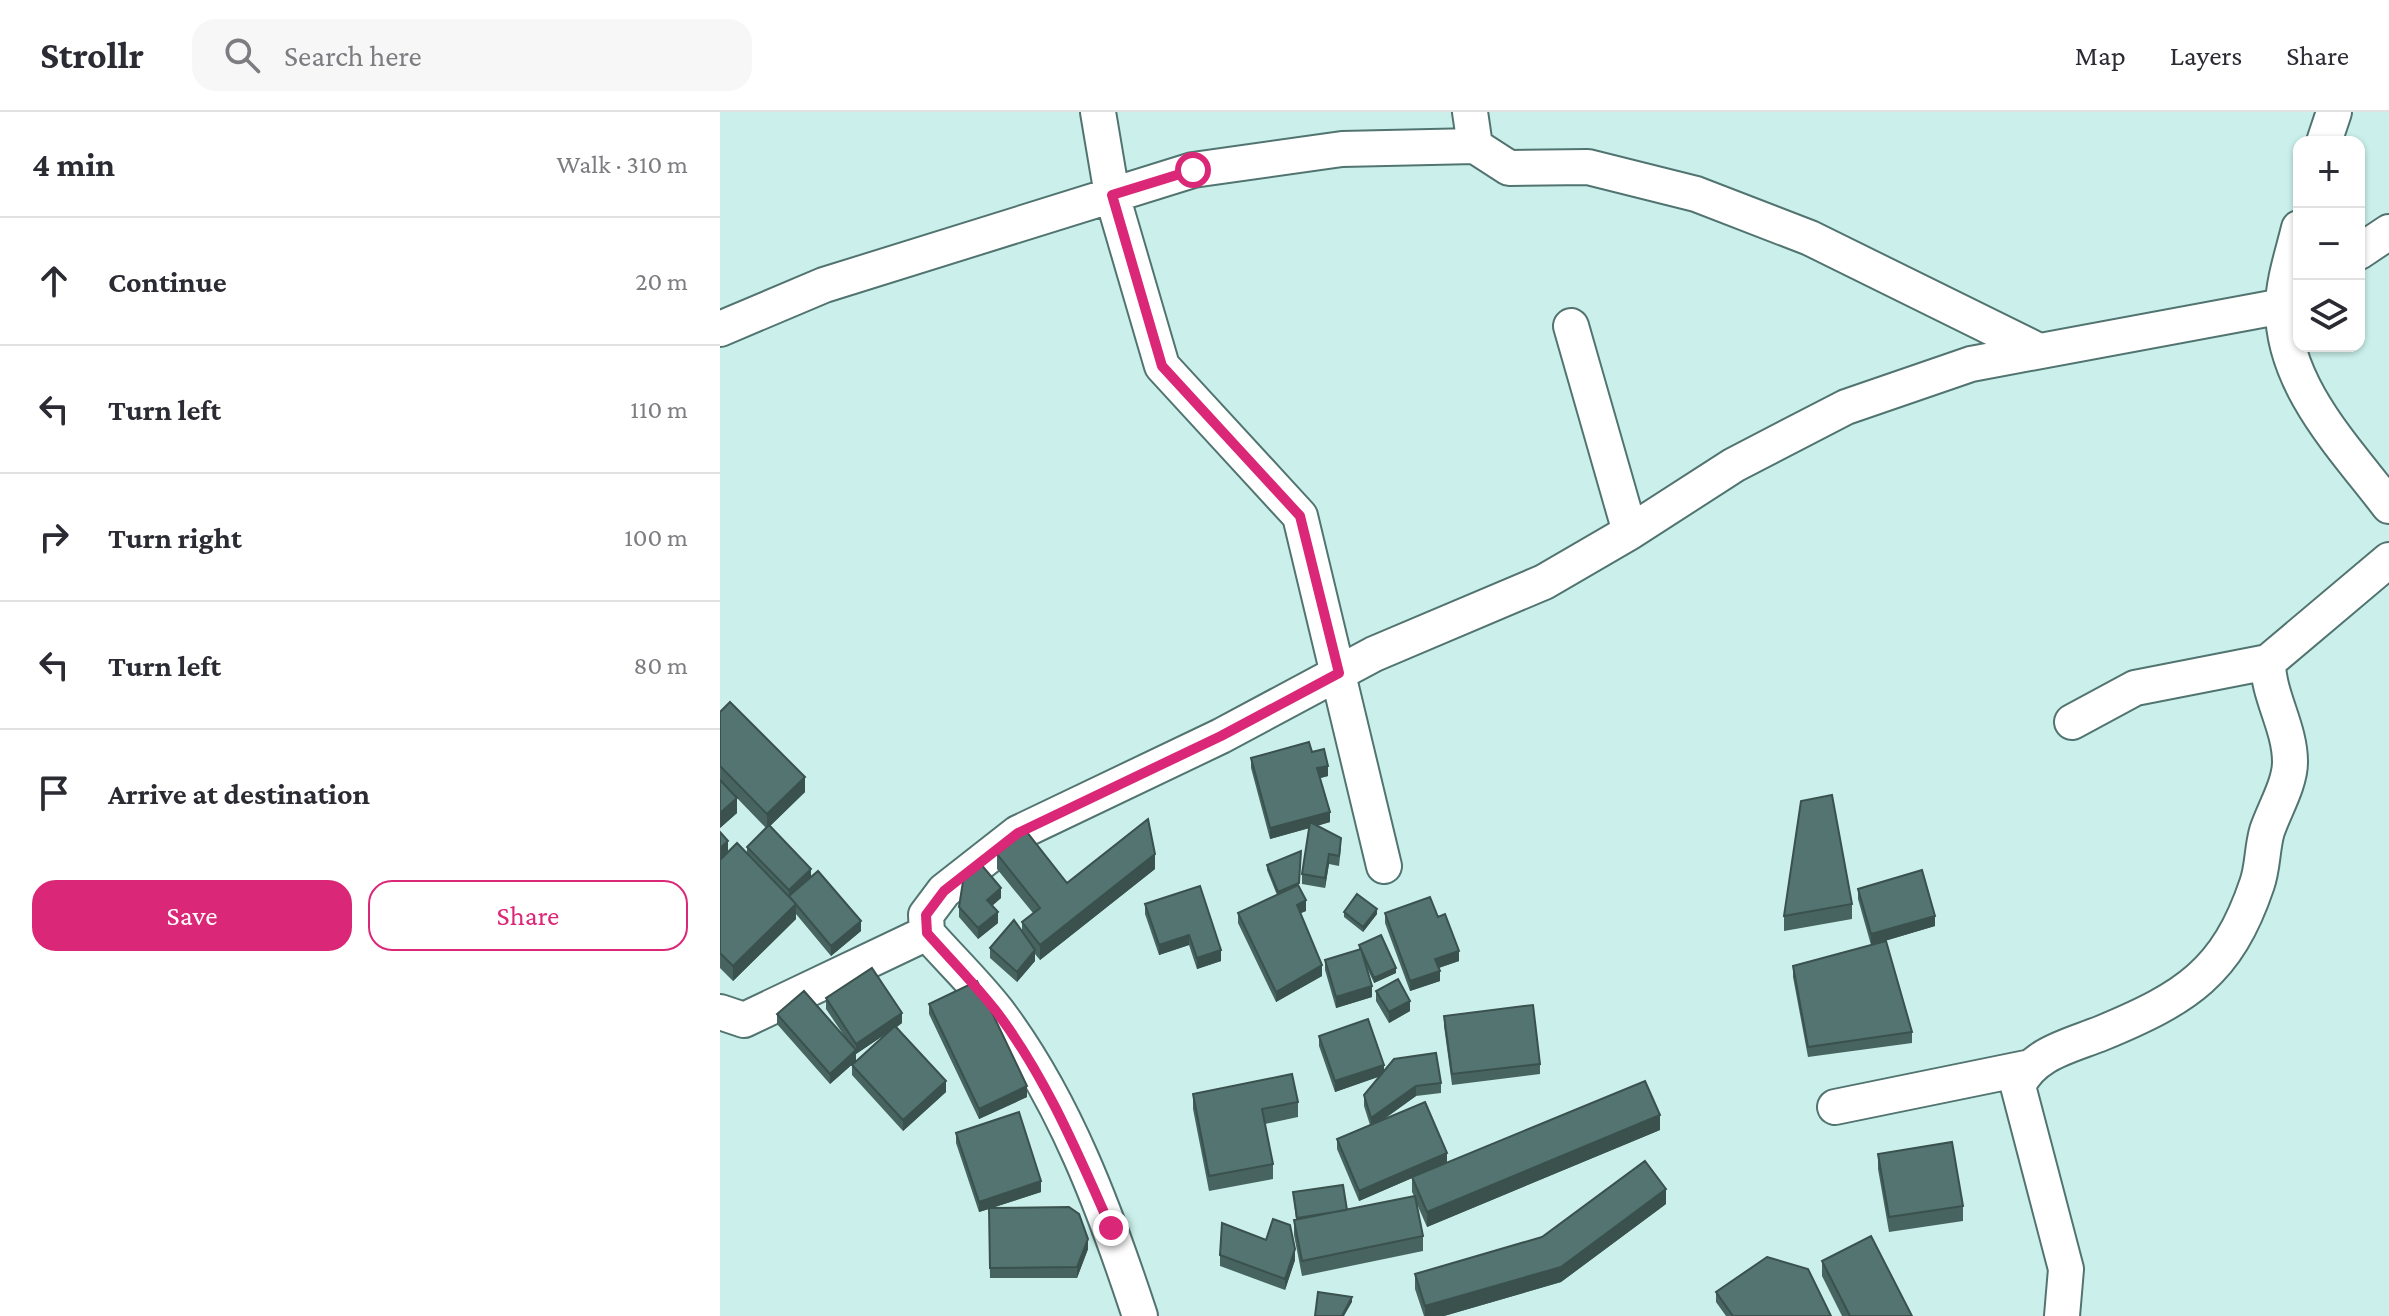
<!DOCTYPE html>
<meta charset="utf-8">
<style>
:root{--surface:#fff;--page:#f7f7f7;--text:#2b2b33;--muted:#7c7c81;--line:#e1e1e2;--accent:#db2777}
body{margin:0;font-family:"Crimson Pro",serif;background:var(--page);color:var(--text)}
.controls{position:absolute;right:24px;top:24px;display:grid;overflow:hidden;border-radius:16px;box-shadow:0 2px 6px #0004}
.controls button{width:72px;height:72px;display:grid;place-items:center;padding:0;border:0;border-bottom:2px solid var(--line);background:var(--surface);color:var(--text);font:40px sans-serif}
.stop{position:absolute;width:24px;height:24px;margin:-18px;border:6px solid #db2777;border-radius:50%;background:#fff}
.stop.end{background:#db2777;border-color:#fff;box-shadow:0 2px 8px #0008}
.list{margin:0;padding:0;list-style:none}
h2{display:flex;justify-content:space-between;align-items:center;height:104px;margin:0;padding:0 32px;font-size:34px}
h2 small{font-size:26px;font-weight:400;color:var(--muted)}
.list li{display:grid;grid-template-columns:52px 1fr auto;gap:24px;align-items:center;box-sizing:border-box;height:128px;padding:0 32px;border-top:2px solid var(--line)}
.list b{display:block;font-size:30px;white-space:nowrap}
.list em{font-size:26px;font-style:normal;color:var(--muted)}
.actions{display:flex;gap:16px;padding:24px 32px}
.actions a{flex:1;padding:18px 0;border:2px solid var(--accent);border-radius:24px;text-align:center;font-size:28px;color:var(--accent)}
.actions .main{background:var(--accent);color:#fff}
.icon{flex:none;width:44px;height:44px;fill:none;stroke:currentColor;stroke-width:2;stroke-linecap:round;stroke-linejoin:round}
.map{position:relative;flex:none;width:1669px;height:1204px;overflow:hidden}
header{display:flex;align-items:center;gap:48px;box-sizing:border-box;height:112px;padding:0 40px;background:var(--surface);border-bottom:2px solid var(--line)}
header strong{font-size:38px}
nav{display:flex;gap:44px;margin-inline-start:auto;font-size:28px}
.search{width:560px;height:72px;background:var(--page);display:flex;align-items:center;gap:20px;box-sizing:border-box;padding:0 28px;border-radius:24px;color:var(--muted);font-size:30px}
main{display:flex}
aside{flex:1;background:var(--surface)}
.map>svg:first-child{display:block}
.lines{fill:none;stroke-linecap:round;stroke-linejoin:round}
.minor-casing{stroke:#527470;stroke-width:38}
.minor{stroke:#fff;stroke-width:34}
.wall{fill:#476460}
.shaded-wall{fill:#3a514e}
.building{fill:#537470;stroke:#3a514e;stroke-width:2}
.route{stroke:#db2777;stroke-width:10}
</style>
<header>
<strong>Strollr</strong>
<div class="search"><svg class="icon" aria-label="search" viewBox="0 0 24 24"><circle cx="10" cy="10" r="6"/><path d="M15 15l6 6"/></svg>Search here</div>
<nav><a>Map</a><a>Layers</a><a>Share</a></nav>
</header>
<main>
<aside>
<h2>4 min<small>Walk · 310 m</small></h2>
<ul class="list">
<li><svg class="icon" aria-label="ahead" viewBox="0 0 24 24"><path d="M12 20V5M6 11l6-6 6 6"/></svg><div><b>Continue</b></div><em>20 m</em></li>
<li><svg class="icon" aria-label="left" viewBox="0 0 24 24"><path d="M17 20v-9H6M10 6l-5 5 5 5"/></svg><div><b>Turn left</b></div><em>110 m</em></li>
<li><svg class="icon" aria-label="right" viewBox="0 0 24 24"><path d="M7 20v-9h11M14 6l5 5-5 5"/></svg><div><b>Turn right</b></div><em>100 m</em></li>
<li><svg class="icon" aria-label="left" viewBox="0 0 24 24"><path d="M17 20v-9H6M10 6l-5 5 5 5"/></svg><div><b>Turn left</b></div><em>80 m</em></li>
<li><svg class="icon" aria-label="arrive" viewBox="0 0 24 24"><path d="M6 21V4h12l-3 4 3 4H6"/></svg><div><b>Arrive at destination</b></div></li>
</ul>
<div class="actions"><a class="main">Save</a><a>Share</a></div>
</aside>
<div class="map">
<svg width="1669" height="1204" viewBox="0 0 1669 1204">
<rect width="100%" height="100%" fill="#cbf0eb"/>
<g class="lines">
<defs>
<path id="minor" d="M378,0L392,83L442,254L580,404L664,754
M750,0L755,34L789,56L868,55L976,82L1090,126L1319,239
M1604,30L1614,0
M1579,116C1573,141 1563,170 1563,195C1562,273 1625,336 1669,394
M1639,140L1669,120
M851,214L910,420
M0,217L104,173L473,58L622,37L755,34
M1352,610L1415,576L1548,550
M0,900L24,908L207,821
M1115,995L1306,956
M420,1204C385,1098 345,989 277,899C256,872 230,847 207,821L206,803L224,779L298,721L501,624L654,542L824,470L910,420L1014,353L1126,295L1251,252L1563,194L1579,182
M1342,1204L1346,1157L1298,974C1313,941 1350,934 1382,921C1466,886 1507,861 1537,772C1543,755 1542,736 1547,719C1554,698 1570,672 1570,650C1570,615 1548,584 1548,550L1669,448"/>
</defs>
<use href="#minor" class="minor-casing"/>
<use href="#minor" class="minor"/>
</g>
<path class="wall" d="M0,600L85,680L50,714L91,765L141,819L111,844L76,802V807L13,869L0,856V720L8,740L27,742V735L46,716L17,686V701L0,716Z
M592,640L608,664L600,666L610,710L597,714L621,736L619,754L609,752L605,776L582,772V762L590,716L550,727L531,656V646Z
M277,742L347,771L435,757L320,848L315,842V849L297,870L270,846V836L302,820V810L313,801L277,757Z
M547,753L579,775L586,799L580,801L602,864L556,890L518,811V801L557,783L547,758Z
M1138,777L1215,814L1151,833L1138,787Z
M281,786L272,794L278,811L258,827L239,805V795Z
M425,792L501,849L477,857L469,833L439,843L425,802Z
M1132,792V807L1064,819V804Z
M624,800L657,802L643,820L624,805Z
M665,801L739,849L719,856L720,869L690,879L665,811Z
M639,833L676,861L654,871L647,856L652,885L616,896L605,858V848L639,838Z
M1073,854L1192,920V931L1088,945L1073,865Z
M656,879L690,899L669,911L656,889Z
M106,886L182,911L177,915L226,980L183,1019L132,963V953L167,921L136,942V949L110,972L57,912V902L125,925L106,897Z
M209,892L307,985L259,1007L209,902Z
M724,904L820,952V962L732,973L724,914Z
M599,924L664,960L721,971V981L696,984L663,1008L727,1051L940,1018L707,1115L697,1092L703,1124V1139L582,1164L574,1123V1108H576L573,1080L627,1098L694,1084L692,1080V1066L639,1089L617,1037V1027L650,1013L644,994V983L660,964L615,980L599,934Z
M473,982L578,990V1005L545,1012L553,1052V1067L489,1079L473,997Z
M236,1021L321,1080L272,1096L368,1137L357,1166H270L269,1097L259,1100L236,1031Z
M1158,1042L1243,1094V1109L1169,1120L1158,1057Z
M946,1092L841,1170L724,1204H704L695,1177V1162Z
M500,1143L575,1148L565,1178L500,1154Z
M1102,1149L1192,1204H1122L1102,1164Z
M996,1180L1111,1204H1006L996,1190Z"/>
<path class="shaded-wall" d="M608,654V664L597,667V656Z
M85,665V680L47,717V702Z
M17,686V701L0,716V701Z
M610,700V710L550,727V716Z
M8,729V744L0,751V736Z
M435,742V757L320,848V833Z
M609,742V752L605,776V766Z
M91,757V767L69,784V778Z
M281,776V786L267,798V788Z
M586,788V799L577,803V793Z
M76,792V807L13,869V854Z
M657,797V802L643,820V815Z
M278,800V811L258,827V816Z
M1215,804V814L1151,833V822Z
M141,809V819L111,844V834Z
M469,823V833L439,843V833Z
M315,838V849L297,870V860Z
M501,838V849L477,857V846Z
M739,839V849L715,857V847Z
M602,853V864L556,890V880Z
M676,856V861L654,871V866Z
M720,859V869L690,879V869Z
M652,874V885L616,896V885Z
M690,889V899L669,911V900Z
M182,901V911L136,942V949L110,972V962L136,939V932Z
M664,953V963L615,980V969Z
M226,969V980L183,1019V1008Z
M307,974V985L259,1007V997Z
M696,974V984L651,1016V1006Z
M940,1003V1018L707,1115V1100Z
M727,1041V1051L639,1089V1079Z
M321,1069V1080L259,1100V1090Z
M946,1077V1092L841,1170L724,1204H705V1194Z
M368,1127V1137L357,1166V1155Z
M575,1137V1148L565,1178V1167Z
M632,1185V1190L624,1204H622Z"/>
<path class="building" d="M10,590L85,665L47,702L0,654V600Z
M589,630L592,640L604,637L608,654L597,656L610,700L550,716L531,646Z
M0,668L17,686L0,701Z
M1112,683L1132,792L1064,804L1081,689Z
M428,707L435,742L320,833L302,810L320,796L277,742L306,719L347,771Z
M590,710L621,726L619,744L609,742L605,766L582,762Z
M49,713L91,757L69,778L27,735Z
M0,720L8,729L0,736Z
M17,731L76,792L13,854L0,841V748Z
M581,739L579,771L558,780L547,753Z
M259,750L281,776L267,788L278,800L258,816L239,795L244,763Z
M1202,758L1215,804L1151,822L1138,777Z
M98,759L141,809L111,834L69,784Z
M578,773L586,788L577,793L602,853L556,880L518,801Z
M480,774L501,838L477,846L469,823L439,833L425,792Z
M637,782L657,797L643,815L624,800Z
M710,785L718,805L725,802L739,839L715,847L720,859L690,869L665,801Z
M294,808L315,838L297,860L270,836Z
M661,823L676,856L654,866L639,833Z
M1166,829L1192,920L1088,935L1073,854Z
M641,837L652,874L616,885L605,848Z
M152,856L182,901L136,932L106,886Z
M678,867L690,889L669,900L656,879Z
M257,869L307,974L259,997L209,892Z
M84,879L136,938L110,962L57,902Z
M813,893L820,952L732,962L724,904Z
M648,907L664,953L615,969L599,924Z
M175,914L226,969L183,1008L132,953Z
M716,941L721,971L696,974L651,1006L644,983L674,947Z
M572,962L578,990L542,997L553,1052L489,1064L473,982Z
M925,969L940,1003L707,1100L692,1065Z
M705,990L727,1041L639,1079L617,1027Z
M299,1000L321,1069L259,1090L236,1021Z
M1232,1030L1243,1094L1169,1105L1158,1042Z
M925,1049L946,1077L841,1155L705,1194L695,1162L822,1125Z
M623,1073L627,1098L577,1106L573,1080Z
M695,1084L703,1124L582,1149L574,1108Z
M349,1095L359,1102L368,1127L357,1155L270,1156L269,1096Z
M553,1107L570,1113L575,1137L565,1167L500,1143L502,1111L546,1128Z
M1151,1124L1192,1204H1130L1102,1149Z
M1047,1145L1088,1157L1111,1204H1013L996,1180Z
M598,1180L632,1185L622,1204H595Z"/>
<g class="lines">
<path class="route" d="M391,1116C358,1042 326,965 276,899C255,872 230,847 207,821L206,803L224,779L298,721L501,624L619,561L580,404L442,254L392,83L473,58"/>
</g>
</svg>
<div class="controls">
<button>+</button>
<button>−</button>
<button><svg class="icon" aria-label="layers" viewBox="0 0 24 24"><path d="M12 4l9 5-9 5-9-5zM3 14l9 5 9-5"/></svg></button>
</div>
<div class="stop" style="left:473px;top:58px"></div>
<div class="stop end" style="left:391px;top:1116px"></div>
</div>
</main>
